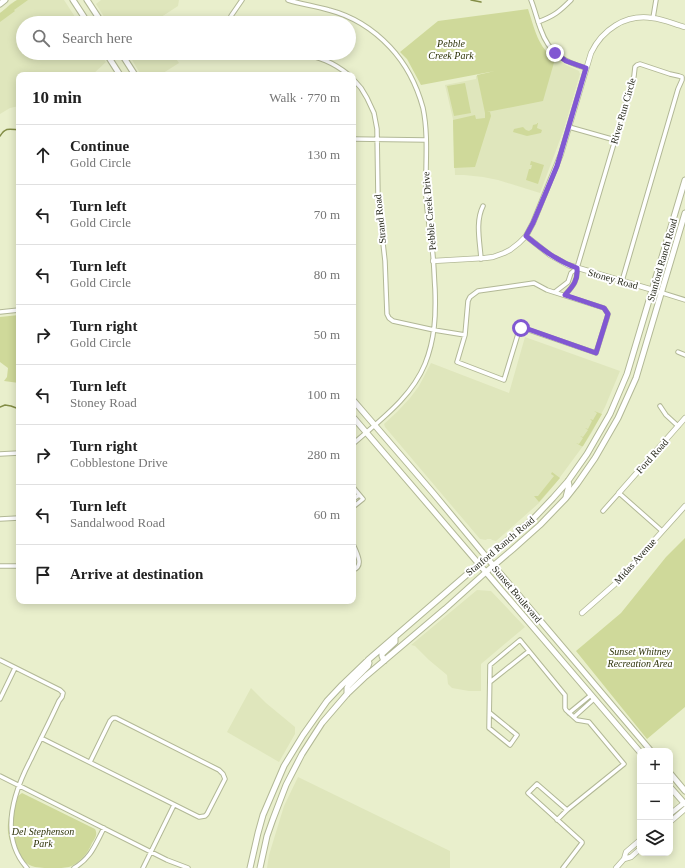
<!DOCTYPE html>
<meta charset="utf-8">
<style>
:root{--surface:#fff;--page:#f2f2f2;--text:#222;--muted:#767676;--line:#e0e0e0}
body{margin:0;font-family:"Times New Roman",serif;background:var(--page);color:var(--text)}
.controls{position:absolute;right:12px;bottom:12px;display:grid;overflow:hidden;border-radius:8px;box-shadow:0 2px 10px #0003}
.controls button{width:36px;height:36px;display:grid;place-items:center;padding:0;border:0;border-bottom:1px solid var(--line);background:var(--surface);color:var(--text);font:20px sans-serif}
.stop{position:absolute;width:12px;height:12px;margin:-9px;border:3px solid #8158d2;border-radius:50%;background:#fff}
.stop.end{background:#8158d2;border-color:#fff;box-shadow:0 1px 4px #0008}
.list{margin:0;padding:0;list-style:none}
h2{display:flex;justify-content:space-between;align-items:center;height:52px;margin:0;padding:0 16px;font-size:17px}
h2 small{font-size:13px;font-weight:400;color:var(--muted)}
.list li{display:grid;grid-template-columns:26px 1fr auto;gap:12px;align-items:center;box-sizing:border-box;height:60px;padding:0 16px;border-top:1px solid var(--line)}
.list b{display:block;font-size:15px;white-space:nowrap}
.list p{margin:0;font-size:13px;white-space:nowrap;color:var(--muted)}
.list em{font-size:13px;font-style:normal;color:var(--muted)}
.icon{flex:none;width:22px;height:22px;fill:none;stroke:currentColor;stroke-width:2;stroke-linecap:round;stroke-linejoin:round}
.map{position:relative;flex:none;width:685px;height:868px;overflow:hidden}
.search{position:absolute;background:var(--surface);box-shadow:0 2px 10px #0003;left:16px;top:16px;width:340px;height:44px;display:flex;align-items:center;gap:10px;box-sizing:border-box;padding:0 14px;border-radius:22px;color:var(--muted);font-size:15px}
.panel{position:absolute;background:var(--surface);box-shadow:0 2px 10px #0003;left:16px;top:72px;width:340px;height:532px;border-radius:8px}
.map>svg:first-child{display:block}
.built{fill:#dfe6bc}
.green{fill:#cfd99a}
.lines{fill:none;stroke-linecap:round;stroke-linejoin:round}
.stream{stroke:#838d46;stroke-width:1.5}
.minor-casing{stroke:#b2b896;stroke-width:5.5}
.tertiary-casing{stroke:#b2b896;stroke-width:6}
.secondary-casing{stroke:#b2b896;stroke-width:7}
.minor{stroke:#fff;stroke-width:3.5}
.tertiary{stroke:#fff;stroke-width:4.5}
.secondary{stroke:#fff;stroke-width:5}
.route{stroke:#8158d2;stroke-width:5}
.labels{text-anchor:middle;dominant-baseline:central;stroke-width:4;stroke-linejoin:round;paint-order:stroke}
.park-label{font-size:10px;font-style:italic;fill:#2e3309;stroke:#fff}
.street-label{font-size:10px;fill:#1f2114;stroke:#fff}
</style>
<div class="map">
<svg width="685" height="868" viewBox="0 0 685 868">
<rect width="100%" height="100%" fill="#e9efcc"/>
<path class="built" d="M17,0H64L79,23H23V53H99L106,62L92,75H19V106L10,108L0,114V13L6,8L10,4Z
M101,0H179L178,6L152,23H108L96,4Z
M128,53H172L179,63L160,75H141Z
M556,58L566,65L579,71L580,74L564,129L540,193L498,180L483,177L464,175H455L453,119L445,85L476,79V76L555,59Z
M525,337L620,371L605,407L592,432L583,446L555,484L539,503L496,541L492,540L491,539H487L486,540L480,539L385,427L384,424L397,412L410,398L419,386L431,363L509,393Z
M477,590L491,591L525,627L481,664V691H469L452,688L448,684L447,675L429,660L415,646L411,645Z
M251,688L266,703L295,727V734L279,762L227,732Z
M298,777L450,851V868H267L269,855L284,806Z"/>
<path class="green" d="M17,0H28L14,10L15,11L0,22V13C6,9 10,4 17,0Z
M528,9C534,27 538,48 555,59L543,101L487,112H490L491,116L475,167L454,168L453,120L475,115L476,119L485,118V113L477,75L495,71L421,85L407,59L400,52L438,21Z
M465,83L471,113L454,116L447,86Z
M537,123H538L537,128L542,130L541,133L527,136L513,132L514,129L523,127L526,130L529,131L532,129L533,125L537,124Z
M531,161L544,165L538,184L526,180L529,169H531L532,165H530Z
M19,315V383L4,381L7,377L8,368L0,362V317Z
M594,411L602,414L583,446H582L583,447L576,443L579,444L583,438L580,436L583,437L588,430L585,428L588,429L592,421L590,419L593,420L597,413Z
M552,472L560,478L539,502L534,496H538L554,476L551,474Z
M685,538V707L647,739L576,651L621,613L666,557Z
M22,793L95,829C98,835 95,838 92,843C88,853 80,863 69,867C64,868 59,868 54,868C48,868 41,868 35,867C17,862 6,841 8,823C10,813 13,798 22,793Z"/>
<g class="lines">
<path class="stream" d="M471,0L481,2
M0,136C6,127 9,129 19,130
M0,407L5,405L11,406L19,409"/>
<defs>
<path id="minor" d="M288,0C301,4 315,6 329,10C352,16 374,30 390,47C406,64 417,86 423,108C429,137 425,167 426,196C427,213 430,230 432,247C434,261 434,275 435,289C436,315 435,339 425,364C411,398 380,420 353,444
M531,0C535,10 537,20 541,30C549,53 564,62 586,68
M653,18L656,0
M538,22C554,16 559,12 571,0
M231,23L230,22L231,16L242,0
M300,53C319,57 333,62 349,75
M353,79L361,88L367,98L374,113L377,129L378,198L385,261L387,314L389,318L393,321L434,330L465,335
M569,127L615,140
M353,139L426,140
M481,259C480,242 475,222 483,206
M577,268L634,76L635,67L637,65L640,64L670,74L679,76L682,77V80L678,89L622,281
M534,283L547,290L604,308L608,314L607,318L596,353L523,328H521L518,334L504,380L457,362L465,335L468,301L470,297L478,291Z
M653,290L685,300
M555,292L568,282L571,273L577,268C578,281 573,286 565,295
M0,312L19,310
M678,352L685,355
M660,406L666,415L678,426
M0,454L19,453
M353,487L363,499L353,507
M353,499L359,495
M603,511L619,493L662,531
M0,519L19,518
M353,544C356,552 365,566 353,570
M0,566H19
M0,660L60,690L63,693L62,697L59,701C50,721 40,740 31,759C12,795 0,838 27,868
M490,682L529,651
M0,699L15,668
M490,713L517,735L510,745L489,728L490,665L520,640L565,695V708L566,710L577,720L589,722L624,764L567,810L557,820
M569,713L591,695
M574,717L594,699
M41,738L199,817L205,816L207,814L225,779L223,774L219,770L116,718H113L110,721L90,762
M0,776L167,860L188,868
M74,868C91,858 95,845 104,828
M143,868L174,805
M563,868L582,843V842L529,794L528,793L537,784L567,810"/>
<path id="tertiary" d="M526,236L550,255L568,265L653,290
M433,261L485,258L493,257L504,253L510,250L519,243L526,236L533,223L561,154L591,53C602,30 625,14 652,18C663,19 674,24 685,27
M619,493L685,418
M582,613L615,584L685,506
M670,814L684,803
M670,822L685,809
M624,859L631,857L640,849
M616,868L624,859L626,852L640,840"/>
<path id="secondary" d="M73,0L88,23
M87,0L102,23
M0,4L5,0
M106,53L120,75
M121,53L135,75
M353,400L434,494L493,565L651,751
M353,417L640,752
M566,497L569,485L568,481
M384,661L382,656V654L395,642V637
M347,694V688L348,686L368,666L369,663L368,660
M670,773L685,791
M670,787L685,804
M250,868L258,833L263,815L284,766L303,735L327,701L342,685L368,660L479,564L534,518L553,498L568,481L587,454L610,414L627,374L685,180
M260,868L267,836L273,819L286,785L302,754L322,723L347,694L366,676L445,609L486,572L513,549L540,525L566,498L577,484L595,458L618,418L636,378L685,213"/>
</defs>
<use href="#minor" class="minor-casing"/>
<use href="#tertiary" class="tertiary-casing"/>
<use href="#secondary" class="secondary-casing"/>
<use href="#minor" class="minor"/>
<use href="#tertiary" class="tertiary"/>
<use href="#secondary" class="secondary"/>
</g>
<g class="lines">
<path class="route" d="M521,328H525L596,353L608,314L604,308L565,295C573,286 578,281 577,268C557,261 542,249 526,236L533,223L557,166L586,68L566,61L555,53"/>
</g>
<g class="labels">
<g class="park-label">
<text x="451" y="43">Pebble<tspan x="451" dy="12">Creek Park</tspan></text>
<text x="640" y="651">Sunset Whitney<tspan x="640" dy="12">Recreation Area</tspan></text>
<text x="43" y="831">Del Stephenson<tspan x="43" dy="12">Park</tspan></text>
</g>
<g class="street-label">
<text transform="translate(623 111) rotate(-74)">River Run Circle</text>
<text transform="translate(429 211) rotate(-95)">Pebble Creek Drive</text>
<text transform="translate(380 219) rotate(-96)">Strand Road</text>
<text transform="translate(662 260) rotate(-74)">Stanford Ranch Road</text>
<text transform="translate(613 279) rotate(16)">Stoney Road</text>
<text transform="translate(652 456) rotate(-48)">Ford Road</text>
<text transform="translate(500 546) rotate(-40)">Stanford Ranch Road</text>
<text transform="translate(635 561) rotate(-48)">Midas Avenue</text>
<text transform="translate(517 594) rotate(50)">Sunset Boulevard</text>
</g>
</g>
</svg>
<div class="controls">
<button>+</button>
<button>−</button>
<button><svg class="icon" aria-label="layers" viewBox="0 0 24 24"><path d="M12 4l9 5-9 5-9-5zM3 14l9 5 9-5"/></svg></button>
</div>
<div class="stop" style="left:521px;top:328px"></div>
<div class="stop end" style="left:555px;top:53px"></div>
<div class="search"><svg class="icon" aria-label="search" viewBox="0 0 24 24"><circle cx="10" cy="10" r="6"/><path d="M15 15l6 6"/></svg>Search here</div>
<section class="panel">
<h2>10 min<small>Walk · 770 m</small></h2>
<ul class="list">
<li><svg class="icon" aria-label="ahead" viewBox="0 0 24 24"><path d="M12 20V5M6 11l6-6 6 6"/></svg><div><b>Continue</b><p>Gold Circle</p></div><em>130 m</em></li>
<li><svg class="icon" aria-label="left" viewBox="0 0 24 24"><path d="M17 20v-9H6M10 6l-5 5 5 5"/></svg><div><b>Turn left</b><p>Gold Circle</p></div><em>70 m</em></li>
<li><svg class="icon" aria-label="left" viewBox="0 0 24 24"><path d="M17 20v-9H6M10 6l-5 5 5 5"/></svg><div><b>Turn left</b><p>Gold Circle</p></div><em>80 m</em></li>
<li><svg class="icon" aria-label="right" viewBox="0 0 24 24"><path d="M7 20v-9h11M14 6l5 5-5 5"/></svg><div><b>Turn right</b><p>Gold Circle</p></div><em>50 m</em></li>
<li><svg class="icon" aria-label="left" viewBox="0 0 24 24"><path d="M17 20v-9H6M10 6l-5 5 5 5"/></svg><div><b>Turn left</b><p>Stoney Road</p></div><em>100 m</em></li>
<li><svg class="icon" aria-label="right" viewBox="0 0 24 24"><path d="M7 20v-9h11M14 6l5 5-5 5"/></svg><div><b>Turn right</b><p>Cobblestone Drive</p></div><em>280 m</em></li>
<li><svg class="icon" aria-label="left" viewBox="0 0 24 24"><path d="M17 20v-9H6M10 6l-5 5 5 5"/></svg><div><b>Turn left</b><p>Sandalwood Road</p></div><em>60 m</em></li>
<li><svg class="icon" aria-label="arrive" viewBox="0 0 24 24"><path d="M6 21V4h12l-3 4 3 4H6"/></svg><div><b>Arrive at destination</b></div></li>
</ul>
</section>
</div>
